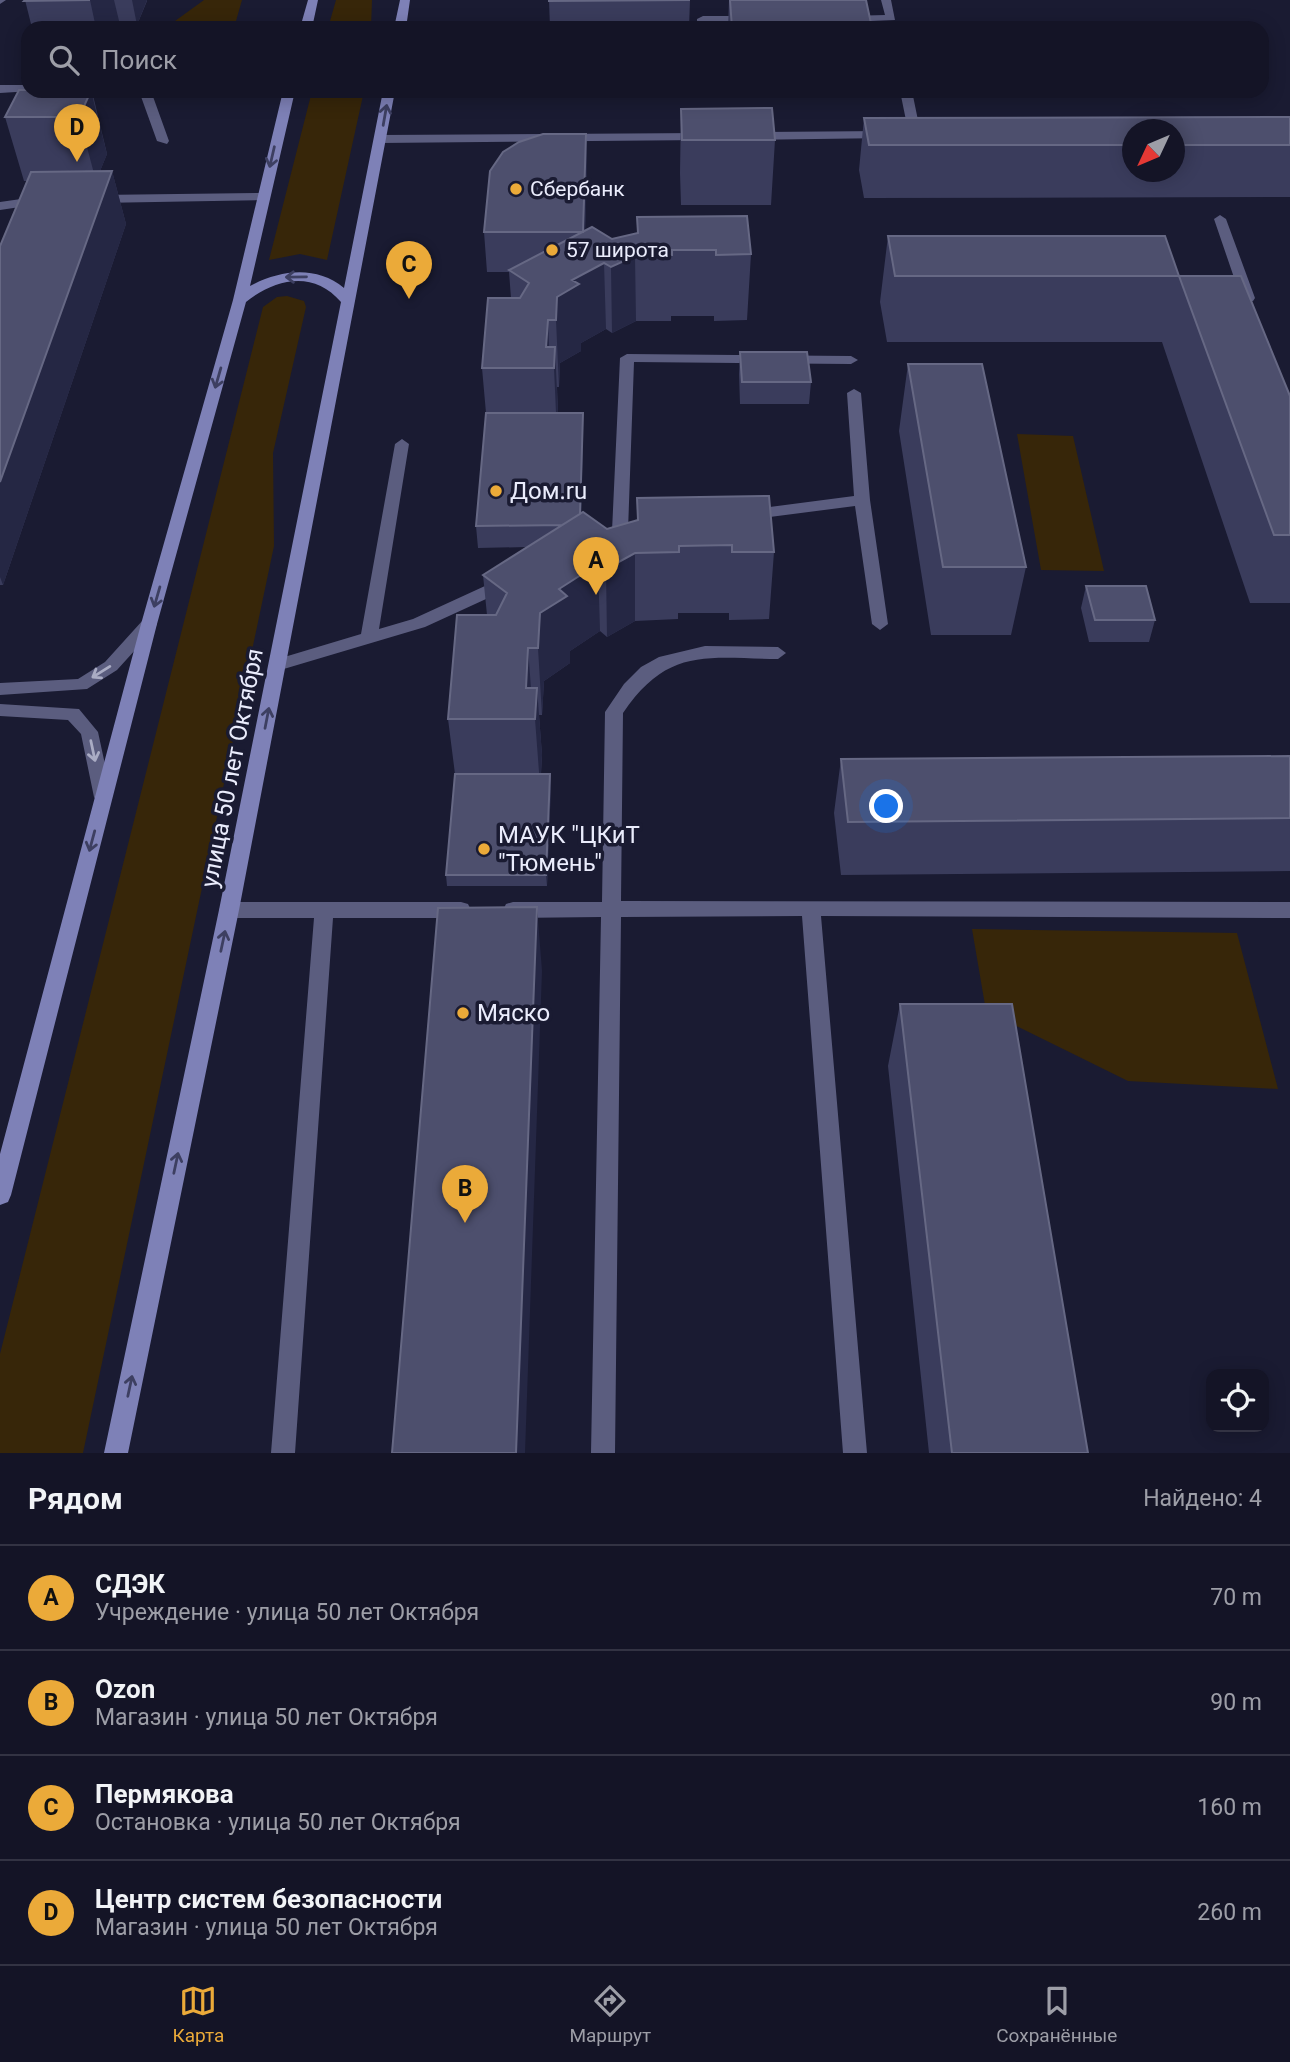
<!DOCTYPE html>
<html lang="ru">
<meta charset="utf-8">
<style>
:root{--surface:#141426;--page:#1d1d2e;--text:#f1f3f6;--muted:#9d9ea7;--line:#333343;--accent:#ebaa39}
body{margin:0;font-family:Roboto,sans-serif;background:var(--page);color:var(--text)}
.controls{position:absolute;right:21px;bottom:21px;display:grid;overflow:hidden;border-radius:14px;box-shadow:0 4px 18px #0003}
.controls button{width:63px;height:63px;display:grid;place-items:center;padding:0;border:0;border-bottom:2px solid var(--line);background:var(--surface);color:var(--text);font:35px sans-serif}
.compass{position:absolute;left:1122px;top:119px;width:63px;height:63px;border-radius:50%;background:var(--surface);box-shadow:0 4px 18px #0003;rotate:226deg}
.you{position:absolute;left:887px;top:807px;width:24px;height:24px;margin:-18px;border:5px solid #fff;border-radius:50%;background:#1a73e8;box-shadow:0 0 0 10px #1a73e833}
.badge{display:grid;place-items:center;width:46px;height:46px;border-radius:50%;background:var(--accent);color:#111;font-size:23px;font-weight:700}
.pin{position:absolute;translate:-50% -58px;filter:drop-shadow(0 2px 4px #0008)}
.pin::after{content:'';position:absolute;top:37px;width:24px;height:21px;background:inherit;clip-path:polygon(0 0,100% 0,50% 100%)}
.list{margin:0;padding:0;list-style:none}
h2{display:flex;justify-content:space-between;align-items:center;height:91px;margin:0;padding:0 28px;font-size:30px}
h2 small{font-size:23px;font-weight:400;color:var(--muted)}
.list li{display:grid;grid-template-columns:46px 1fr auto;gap:21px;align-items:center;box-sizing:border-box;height:105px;padding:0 28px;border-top:2px solid var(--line)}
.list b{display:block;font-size:26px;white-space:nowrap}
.list p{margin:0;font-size:23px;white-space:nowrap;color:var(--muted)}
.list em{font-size:23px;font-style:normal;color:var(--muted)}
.icon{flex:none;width:38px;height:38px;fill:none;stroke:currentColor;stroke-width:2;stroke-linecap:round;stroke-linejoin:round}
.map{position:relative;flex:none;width:1290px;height:1453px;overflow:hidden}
.search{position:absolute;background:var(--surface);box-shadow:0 4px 18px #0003;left:21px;right:21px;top:21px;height:77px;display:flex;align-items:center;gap:18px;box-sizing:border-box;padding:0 24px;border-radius:21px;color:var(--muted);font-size:26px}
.sheet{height:511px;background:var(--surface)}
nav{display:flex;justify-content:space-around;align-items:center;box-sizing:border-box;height:98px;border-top:2px solid var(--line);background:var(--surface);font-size:19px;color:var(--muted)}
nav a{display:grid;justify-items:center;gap:4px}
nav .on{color:var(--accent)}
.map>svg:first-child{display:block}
.green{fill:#372609}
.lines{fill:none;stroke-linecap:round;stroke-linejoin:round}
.service{fill:#5b5d7f;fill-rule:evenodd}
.tertiary{fill:#5b5d7f;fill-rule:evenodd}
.secondary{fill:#7e81b7;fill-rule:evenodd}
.wall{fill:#3a3c5c;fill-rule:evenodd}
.shaded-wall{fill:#252744}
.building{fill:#4d4f6d;stroke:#666884;stroke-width:2}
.oneway{stroke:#3d3f61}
.oneway2{stroke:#aaacc4}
.poi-dot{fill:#ebaa39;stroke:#1a1b32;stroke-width:2.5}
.labels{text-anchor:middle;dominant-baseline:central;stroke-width:7;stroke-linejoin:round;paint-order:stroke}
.far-poi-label{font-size:21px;fill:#eaecfc;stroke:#1a1b32;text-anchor:start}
.poi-label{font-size:24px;fill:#eaecfc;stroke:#1a1b32;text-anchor:start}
.street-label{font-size:24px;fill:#eaecfc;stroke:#1a1b32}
</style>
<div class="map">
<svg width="1290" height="1453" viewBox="0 0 1290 1453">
<rect width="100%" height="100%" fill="#1a1b32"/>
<path class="green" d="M204,0H242L234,28H179L175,21Z
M336,0H372L371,28H328Z
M312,91H364L327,260L300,254L269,260Z
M287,296L304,301L306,307L273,453L274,546L83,1453H0V1354L263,307L277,297Z
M1017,434L1073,436L1104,571L1041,570Z
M972,929L1237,933L1278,1089L1128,1081L986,1011Z"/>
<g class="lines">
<path class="service" d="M0,0H6L0,4Z
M881,0H891L895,20L848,22L842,19L848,16L885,15Z
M703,16H753L759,19L753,22H709V28H697V19Z
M0,85H28V91H32L0,93Z
M139,91H151L169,141L167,144L157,141Z
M900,91H912L921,135L919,138L909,135Z
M263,193L267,194V200L98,203L92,199L98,195Z
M42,196L47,197V203L0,210V202Z
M1220,215L1226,219L1255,298L1253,301H1243L1241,298L1214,219Z
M627,354L851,356L858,360L851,364L634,362L628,531L620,536L612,531L620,358Z
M854,389L861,393L870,500L888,624L880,630L872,624L855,506L747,520L739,515L747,510L854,496L847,393Z
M402,439L409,444L379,629L413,619L498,580H510L512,584L510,588L425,627L277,671L271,669L269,665L271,661L361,634L395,444Z
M149,618L155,620L157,624L155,628L117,670L87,689L0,695V683L78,679L105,662L143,620Z
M705,646L778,647L786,653L778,659C706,658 668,647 623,713L621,901L1290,902V918L821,916L867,1453H843L802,916L621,917L615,1453H591L601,917L513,918L506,916L503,910L506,904L513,902H602L605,712L624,684L641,667L659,657Z
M0,704L79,709L98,732L112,797L109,802H97L94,797L81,734L68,720L0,716Z
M229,902H461L468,904L471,910L468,916L461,918H333L295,1453H271L314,918H229L222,916L219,910L222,904Z"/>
<path class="tertiary" d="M884,131L888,132V138L751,140L745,136L751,132Z
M702,133L706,134V140L380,143L374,139L380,135Z"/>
<path class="secondary" d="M308,0H318L312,28H300Z
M400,0H410L406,28H394Z
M283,91H295L250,286C280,270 316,265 344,288L383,91H395L239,910L128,1453H104L219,910L341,302C314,270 276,278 246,302L157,624L11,1195L8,1202L0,1205V1154L141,624L233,300Z"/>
</g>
<path class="wall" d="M25,0H147V1L137,25H120L119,28H32Z
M549,0H690L689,28H550Z
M729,0L872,28H728Z
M92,91L107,154L100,171H112L126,224L3,585H0V246L27,181H24L5,117Z
M681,109L775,140L771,205H681L680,173Z
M1290,117V197L864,198L859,170L864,118ZM1132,130H1174V172H1132Z
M586,134L587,173L585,230L612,239L637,233L751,254L747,320L714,321V316H671V321H636L612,333L606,329L581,343V351L560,363L559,387H557L558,413H583V435L581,513L607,529L637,520L774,552L769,619L729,620V613H678V619L635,621L607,637L600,631L570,651V663L544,681L542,715H539L542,755L541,774H550L551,785L547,886H447L446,875L455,774L448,719L487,615L483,575L526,547L478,548L476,526L486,413L482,368L511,298L509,272H487L484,232Z
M888,236L1179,276L1290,396V603H1250L1162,342H887L880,302Z
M740,352L811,382L809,404H740L739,374Z
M908,364L1026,567L1011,635H931L899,431Z
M1086,586L1155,620L1149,642H1089L1081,608Z
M1290,756V871L841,875L834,813L841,759Z
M900,1004L1088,1453H929L888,1066Z"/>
<path class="shaded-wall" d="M90,0H114L120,25L119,28H96Z
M132,0H147L137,25Z
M91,91L107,154L96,181L79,117Z
M586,134L587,173L584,271L583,232Z
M112,171L126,224L3,585L0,577V482Z
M635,256L636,321L612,333L611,267Z
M604,263L606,329L581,343V351L560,363L559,387L556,320L557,297L572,280Z
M548,320L550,368L546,347Z
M555,347L558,414L557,435L554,368Z
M583,413V435L581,547L580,525Z
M635,553V621L607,637L606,569Z
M598,564L600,631L570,651V663L544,681L542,715L538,648L540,613L559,589Z
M528,648L533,715L526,688Z
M537,688L542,755L540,785L535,719Z
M550,774L551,785L547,886L546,875Z
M537,907L542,971L525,1453H516Z"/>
<path class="building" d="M25,0H90L24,1Z
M549,0H690L549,1Z
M730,0H866L872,28H732Z
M19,90H28V91H91L79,117H5Z
M772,108L775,140H682L681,109Z
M1290,117V145H1174V130H1132V145H869L864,118Z
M543,134H586L583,232H484L490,171L503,152L519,142Z
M112,171L0,482V246L31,172Z
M747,216L751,254L716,255V250H672V255L635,256L611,267L604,263L572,280L579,284L557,297L556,320H548L546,347H555L554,368H482L488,298H520L529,283L509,270L592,227L612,239L638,233L637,217Z
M888,236H1165L1179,276H1241L1290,396V535H1274L1179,276H895Z
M740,352H807L811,382H742Z
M908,364H982L1026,567H943Z
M486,413H583L580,514L562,525L476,526Z
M769,496L774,552H732V545L679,546V552L635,553L606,569L598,564L559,589L567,596L540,613L538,648H528L526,688H537L535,719H448L457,615H496L507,593L483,575L583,512L607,529L638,520L637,498Z
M1086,586H1146L1155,620H1095Z
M1290,756V818L848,822L841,759Z
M455,774H550L546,875H446Z
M537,907L516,1453H392L438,908Z
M900,1004H1012L1088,1453H952Z"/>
<defs><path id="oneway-shaft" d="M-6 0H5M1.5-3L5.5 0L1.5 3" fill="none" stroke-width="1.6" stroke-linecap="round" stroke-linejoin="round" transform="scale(1.75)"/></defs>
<g class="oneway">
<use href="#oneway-shaft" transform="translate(385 115) rotate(-80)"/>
<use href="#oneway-shaft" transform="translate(272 157) rotate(103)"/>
<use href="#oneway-shaft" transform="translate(296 277) rotate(179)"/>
<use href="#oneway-shaft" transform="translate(218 378) rotate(106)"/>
<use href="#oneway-shaft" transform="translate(157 597) rotate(106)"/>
<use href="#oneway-shaft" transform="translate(267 718) rotate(-79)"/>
<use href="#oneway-shaft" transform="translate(92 841) rotate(105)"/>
<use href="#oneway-shaft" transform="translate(223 941) rotate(-78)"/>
<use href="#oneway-shaft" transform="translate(176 1163) rotate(-78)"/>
<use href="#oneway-shaft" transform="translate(130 1386) rotate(-78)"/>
</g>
<g class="oneway2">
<use href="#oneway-shaft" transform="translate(101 672) rotate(148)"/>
<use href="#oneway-shaft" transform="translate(93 751) rotate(78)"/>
</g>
<g class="poi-dot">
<circle cx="516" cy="189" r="7"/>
<circle cx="552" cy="250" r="7"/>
<circle cx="496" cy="491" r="7"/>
<circle cx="484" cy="849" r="7"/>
<circle cx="463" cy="1013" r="7"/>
</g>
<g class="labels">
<g class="far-poi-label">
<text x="530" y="189">Сбербанк</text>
<text x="566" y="250">57 широта</text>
</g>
<g class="poi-label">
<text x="510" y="491">Дом.ru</text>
<text x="498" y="835">МАУК "ЦКиТ<tspan x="498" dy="28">"Тюмень"</tspan></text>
<text x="477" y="1013">Мяско</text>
</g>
<g class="street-label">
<text transform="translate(232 768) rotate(-79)">улица 50 лет Октября</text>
</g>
</g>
</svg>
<div class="controls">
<button><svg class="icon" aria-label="locate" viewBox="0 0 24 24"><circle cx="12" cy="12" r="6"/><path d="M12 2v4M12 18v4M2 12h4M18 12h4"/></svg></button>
</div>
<svg class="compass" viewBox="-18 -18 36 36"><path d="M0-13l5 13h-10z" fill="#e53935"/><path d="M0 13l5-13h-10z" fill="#9d9ea7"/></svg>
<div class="you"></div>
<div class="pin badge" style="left:596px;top:595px">A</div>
<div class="pin badge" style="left:465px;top:1223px">B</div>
<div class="pin badge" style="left:409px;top:299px">C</div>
<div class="pin badge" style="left:77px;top:162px">D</div>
<div class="search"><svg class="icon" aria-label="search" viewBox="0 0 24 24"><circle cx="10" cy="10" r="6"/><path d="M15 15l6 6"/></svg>Поиск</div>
</div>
<section class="sheet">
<h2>Рядом<small>Найдено: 4</small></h2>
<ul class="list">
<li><span class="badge">A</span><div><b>СДЭК</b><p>Учреждение · улица 50 лет Октября</p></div><em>70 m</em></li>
<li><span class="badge">B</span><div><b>Ozon</b><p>Магазин · улица 50 лет Октября</p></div><em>90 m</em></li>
<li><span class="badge">C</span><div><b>Пермякова</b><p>Остановка · улица 50 лет Октября</p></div><em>160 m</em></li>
<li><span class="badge">D</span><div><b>Центр систем безопасности</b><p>Магазин · улица 50 лет Октября</p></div><em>260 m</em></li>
</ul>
</section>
<nav>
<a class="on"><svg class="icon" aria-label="map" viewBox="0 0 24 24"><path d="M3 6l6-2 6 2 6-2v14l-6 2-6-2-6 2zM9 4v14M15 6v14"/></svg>Карта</a>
<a><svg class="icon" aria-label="directions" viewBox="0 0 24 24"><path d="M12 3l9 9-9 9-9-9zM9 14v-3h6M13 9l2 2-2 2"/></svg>Маршрут</a>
<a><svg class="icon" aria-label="saved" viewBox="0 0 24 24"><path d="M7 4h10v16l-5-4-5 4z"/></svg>Сохранённые</a>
</nav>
